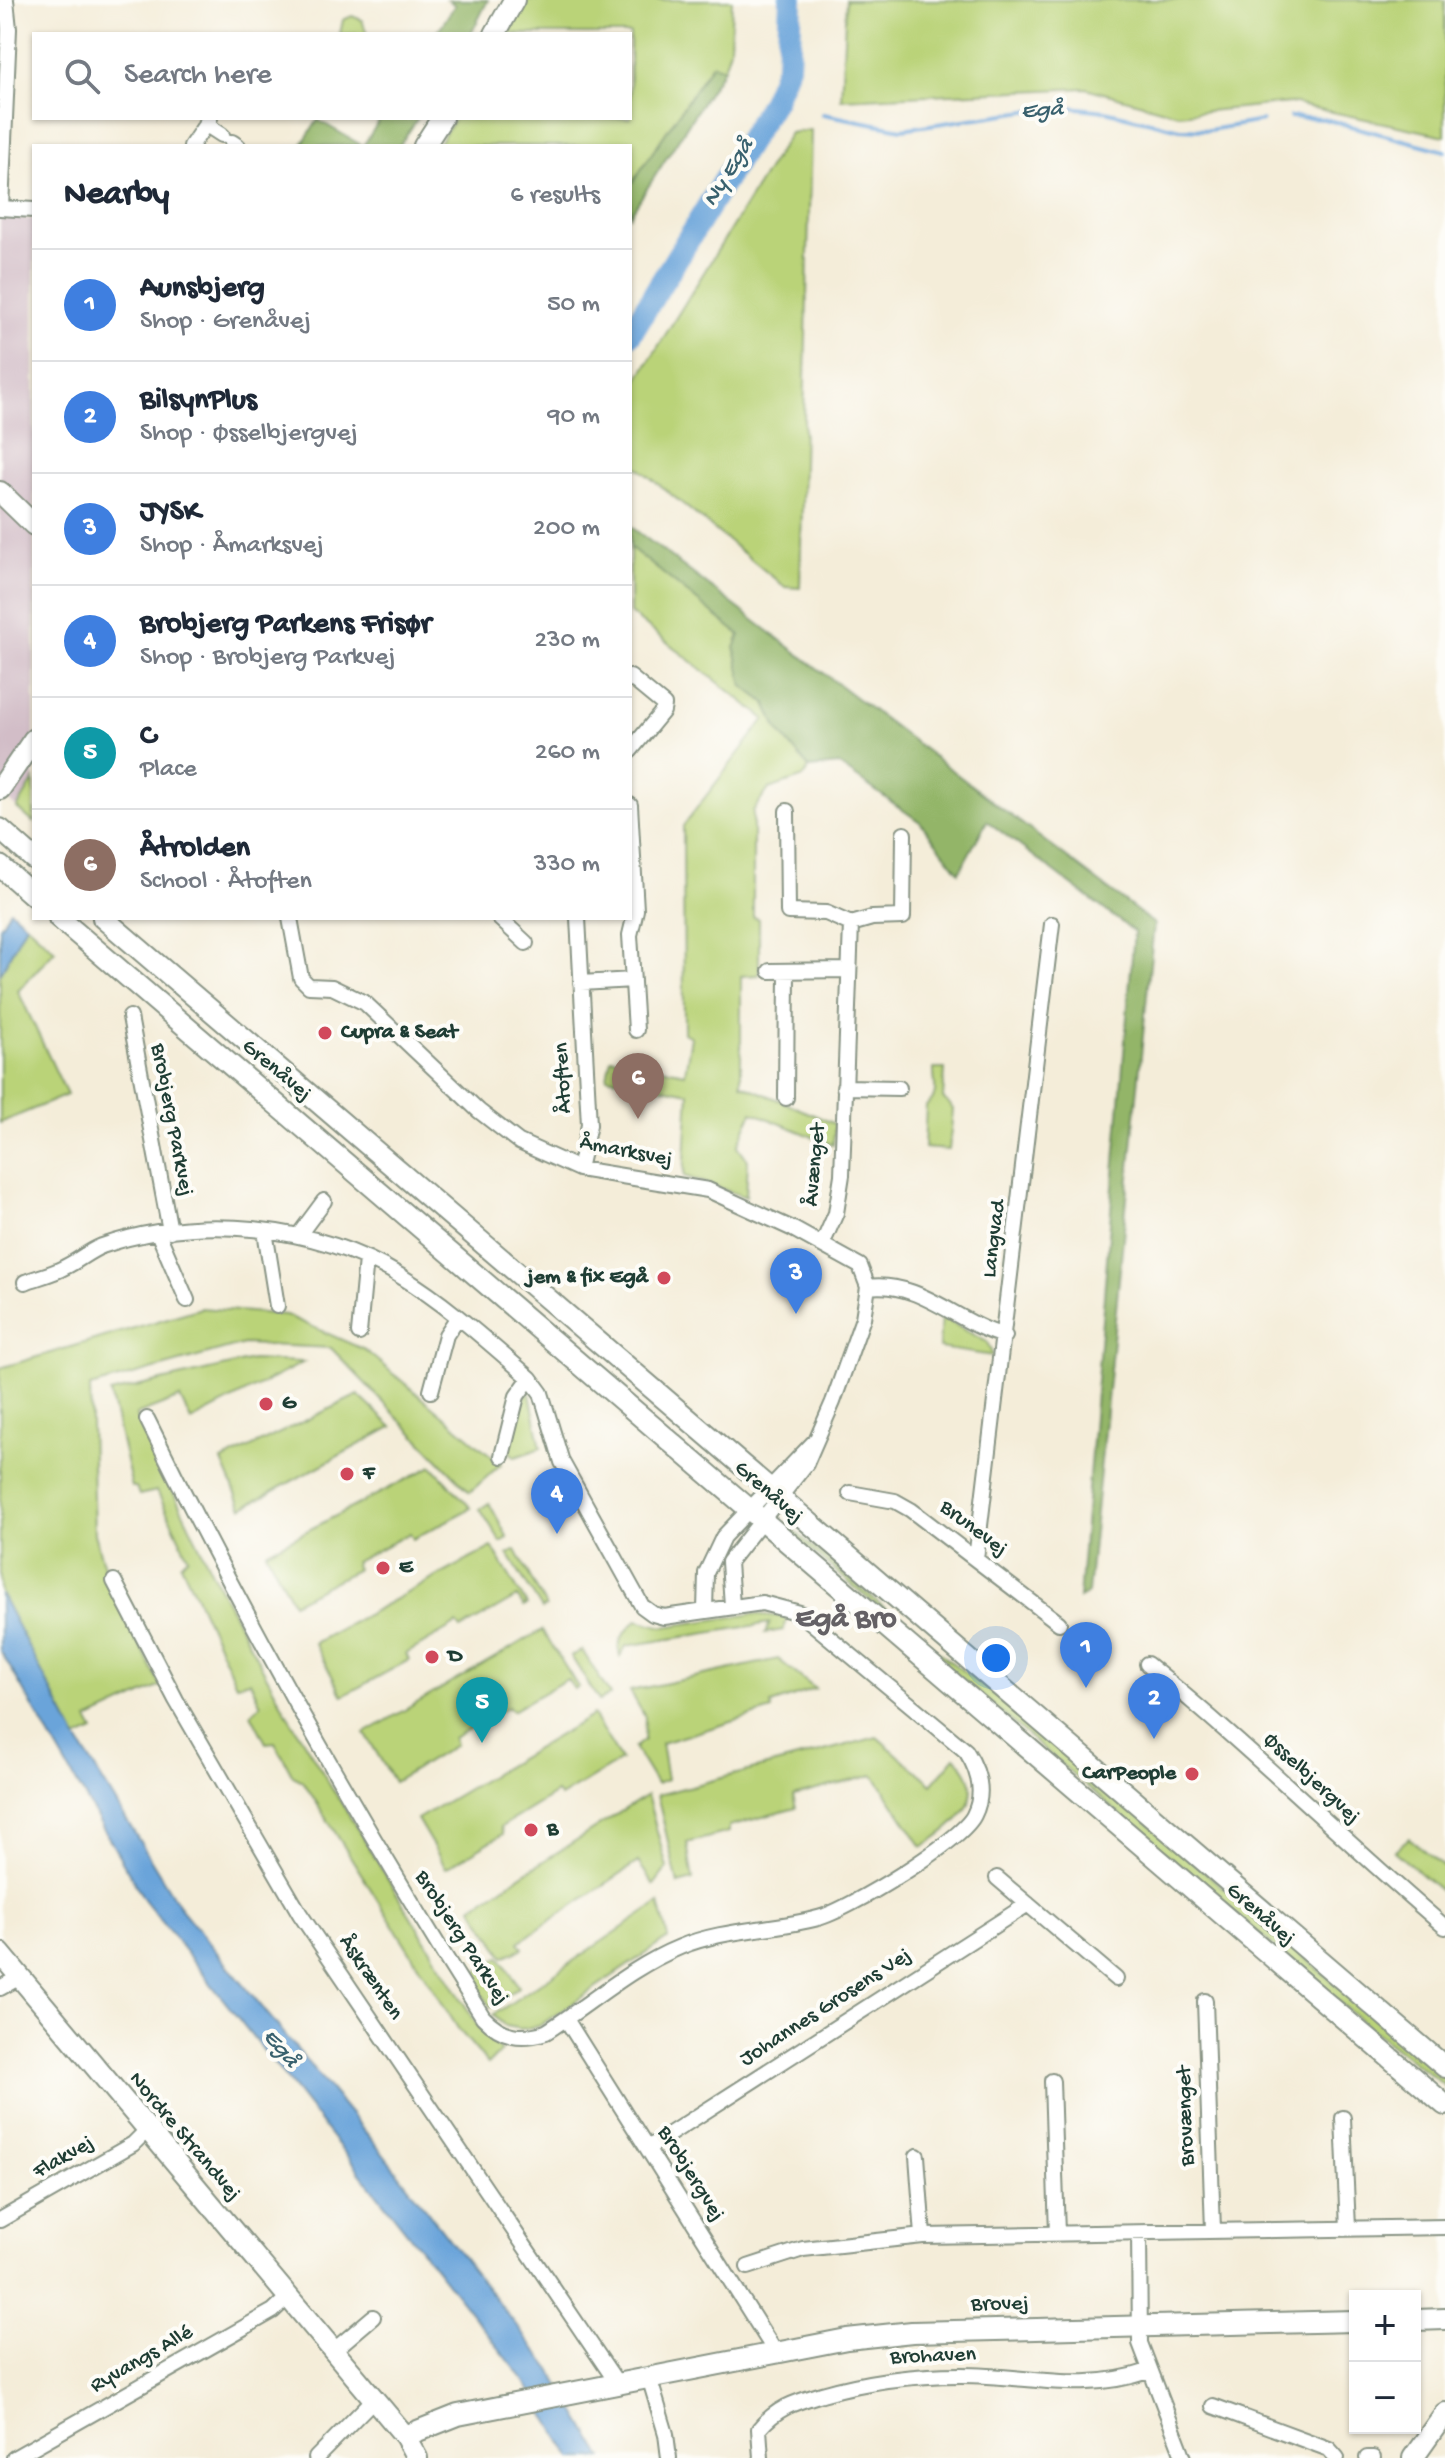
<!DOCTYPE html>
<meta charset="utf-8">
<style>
:root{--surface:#fff;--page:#f6f6f7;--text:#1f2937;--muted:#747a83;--line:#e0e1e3;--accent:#d93025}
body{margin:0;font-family:"Gochi Hand",sans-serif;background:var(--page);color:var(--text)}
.controls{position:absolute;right:24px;bottom:24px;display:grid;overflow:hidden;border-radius:0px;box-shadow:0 2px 6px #0004}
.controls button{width:72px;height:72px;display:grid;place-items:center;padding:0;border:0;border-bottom:2px solid var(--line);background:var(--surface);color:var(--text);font:40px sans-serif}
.you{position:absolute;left:996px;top:1658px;width:28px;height:28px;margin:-20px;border:6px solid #fff;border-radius:50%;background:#1a73e8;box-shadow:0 0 0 12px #1a73e833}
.badge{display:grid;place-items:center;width:52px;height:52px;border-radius:50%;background:var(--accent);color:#fff;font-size:26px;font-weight:700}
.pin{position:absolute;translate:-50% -66px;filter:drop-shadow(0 2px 4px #0008)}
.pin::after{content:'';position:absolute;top:42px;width:28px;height:24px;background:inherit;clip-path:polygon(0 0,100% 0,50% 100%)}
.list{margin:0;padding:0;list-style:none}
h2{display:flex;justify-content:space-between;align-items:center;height:104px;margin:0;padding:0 32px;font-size:34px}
h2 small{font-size:26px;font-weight:400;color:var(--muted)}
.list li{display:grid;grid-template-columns:52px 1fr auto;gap:24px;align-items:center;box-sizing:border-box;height:112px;padding:0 32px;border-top:2px solid var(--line)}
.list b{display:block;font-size:30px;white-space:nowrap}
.list p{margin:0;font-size:26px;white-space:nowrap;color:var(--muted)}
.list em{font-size:26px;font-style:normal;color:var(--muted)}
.icon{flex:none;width:44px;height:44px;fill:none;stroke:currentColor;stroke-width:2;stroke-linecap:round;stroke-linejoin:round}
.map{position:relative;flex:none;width:1445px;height:2458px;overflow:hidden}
.search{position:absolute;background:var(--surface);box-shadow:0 2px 6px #0004;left:32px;top:32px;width:600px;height:88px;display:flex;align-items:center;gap:20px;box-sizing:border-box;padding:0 28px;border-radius:0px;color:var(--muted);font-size:30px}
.panel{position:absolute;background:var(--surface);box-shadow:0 2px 6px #0004;left:32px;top:144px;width:600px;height:776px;border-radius:0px}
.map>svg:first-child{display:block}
.industrial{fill:#d2bdc7}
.green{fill:#bad378;stroke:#6c8856;stroke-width:2}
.forest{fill:#93b568;stroke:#59794e;stroke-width:2}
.water{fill:#6aa4da;stroke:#447087;stroke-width:2}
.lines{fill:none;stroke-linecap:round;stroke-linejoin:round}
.stream{stroke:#6aa4da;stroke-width:4}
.river{stroke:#6aa4da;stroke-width:24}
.street-casing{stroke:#8a9586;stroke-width:18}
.secondary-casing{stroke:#8a9586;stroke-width:24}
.street{stroke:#fff;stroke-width:14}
.secondary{stroke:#fff;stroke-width:20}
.poi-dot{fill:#d1495b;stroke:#fdfcf7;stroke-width:3}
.labels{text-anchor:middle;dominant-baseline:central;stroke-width:8;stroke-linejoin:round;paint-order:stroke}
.poi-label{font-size:22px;font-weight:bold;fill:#1f3d34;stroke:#fdfcf7;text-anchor:start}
.street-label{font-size:22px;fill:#1f3d34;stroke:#fdfcf7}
.water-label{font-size:24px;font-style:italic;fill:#39616e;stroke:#fdfcf7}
.district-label{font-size:30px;font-weight:bold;fill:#646165;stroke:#fdfcf7}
</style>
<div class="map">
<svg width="1445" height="2458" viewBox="0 0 1445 2458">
<rect width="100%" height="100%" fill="#fdfcf7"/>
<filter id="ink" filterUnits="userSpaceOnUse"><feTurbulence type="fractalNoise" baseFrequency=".0125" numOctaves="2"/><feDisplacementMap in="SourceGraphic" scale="16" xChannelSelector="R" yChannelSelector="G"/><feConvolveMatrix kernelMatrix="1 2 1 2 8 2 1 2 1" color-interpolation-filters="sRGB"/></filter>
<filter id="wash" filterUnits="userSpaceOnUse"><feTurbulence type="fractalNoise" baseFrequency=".006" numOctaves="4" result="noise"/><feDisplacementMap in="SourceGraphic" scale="32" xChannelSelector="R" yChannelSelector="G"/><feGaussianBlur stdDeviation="1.8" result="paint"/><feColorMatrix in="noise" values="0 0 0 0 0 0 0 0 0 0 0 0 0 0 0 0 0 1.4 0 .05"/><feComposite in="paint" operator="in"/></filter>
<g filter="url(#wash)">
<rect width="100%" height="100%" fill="#f4edd9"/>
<path class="industrial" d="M0,218L34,219V780L17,808L0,793Z"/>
<path class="green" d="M526,0H732L730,49L724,68L712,64L630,186V146H437L455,118H630V34H509Z
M846,0H1445V136L1290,103L1178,114L1086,88L841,99Z
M352,16L362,20L367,34H340L343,20Z
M811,130L800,588L785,587L630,461V392L790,133Z
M630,547L740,635L735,648L743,686L766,703L778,730L809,768L804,777L769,789L753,811V917L759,919V975L741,976V1084L835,1124L833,1145L752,1112L738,1146L748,1160L746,1197L684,1176L689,1093L607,1077L611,1058L685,1073L691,1037L684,1033L683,826L765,719L630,613Z
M34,780V823L17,808Z
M26,924L55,950L18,991L67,1095L0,1123V975Z
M934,1069H945L943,1098L953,1109L949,1150L924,1148L926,1106C941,1095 933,1083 934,1069Z
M201,1308L286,1315L365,1350L501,1464L470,1492L331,1348L244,1344L90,1387L94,1534L111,1588L161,1686L88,1720L94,1731L77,1739L0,1593V1368Z
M941,1317L987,1342L993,1356L939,1348Z
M252,1360L304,1362L191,1421L180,1398L136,1415L223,1595L290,1719L479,2028L501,2051L488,2064L459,2030L303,1781L293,1776L275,1742L266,1743L251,1714L261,1705L250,1681L236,1684L181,1564L188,1557L157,1491L139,1495L136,1487H132L110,1393Z
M527,1392L530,1394L541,1448L515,1457L508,1450Z
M358,1395L392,1427L242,1508L222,1461Z
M432,1466L471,1508L413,1539L410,1533L355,1562L356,1570L293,1603L266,1552Z
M489,1503L508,1538L501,1542L480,1509Z
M785,1523L914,1633L1042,1732L1445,2078V2086L1368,2027L783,1526Z
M492,1547L527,1605L524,1607L517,1597L461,1629L457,1624L406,1654L409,1660L343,1696L314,1643Z
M516,1550L546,1607L542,1609L508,1554Z
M753,1614L785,1617L787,1621L783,1630L765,1633L770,1623L626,1646L620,1657C615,1641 626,1631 637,1620L663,1627Z
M542,1630L578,1687L574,1689L567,1679L512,1711L508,1707L453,1738L455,1745L394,1782L365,1733Z
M582,1650L610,1695L599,1701L571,1656Z
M778,1659L815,1689L771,1704L772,1710L661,1743L667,1780L656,1784L634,1748L644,1740L645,1717L630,1691Z
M593,1715L621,1760L560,1797L556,1793L501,1827L503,1834L446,1868L417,1819Z
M877,1737L932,1784L955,1757C995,1796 955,1827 922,1847L874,1775L793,1796L796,1808L729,1826V1832L687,1843L693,1880L678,1884L657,1795Z
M647,1795L667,1868L654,1885L638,1862L519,1942L523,1948L504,1957L472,1907Z
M1409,1838L1445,1868V1895L1394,1851Z
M659,1903L668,1938L539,2026L521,2029L505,2026L493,2015Z
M500,1957L519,1987L491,2007L470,1976Z"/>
<path class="forest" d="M448,0H488L471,34H436L455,5Z
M712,64L724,68L630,215V186Z
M381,118H418L399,146H301L318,120L363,146Z
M630,526L1154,924L1088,1593L1079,1598L1134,932L987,821L959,872L920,822L839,765L809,768L778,730L766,703L743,686L735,648L740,635L630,547Z"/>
<path class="water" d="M10,910L26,924L0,975V927Z
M0,1593L77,1739L181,1909L372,2140L551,2370L603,2458H572L524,2380L144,1899L0,1650Z"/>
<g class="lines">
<path class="stream" d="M773,101L784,104
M823,114L902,129L1060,106L1105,111L1180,129L1209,130L1262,121
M1290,117L1324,119L1445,151"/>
<path class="river" d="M630,334L773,101L788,65L791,0"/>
</g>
</g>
<g filter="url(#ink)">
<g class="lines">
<defs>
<path id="street" d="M205,124L222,135
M232,142L238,146
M191,146L210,118
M0,208L34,210
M1,208L9,29L6,0
M630,677L664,705L663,711L630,751
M630,805L636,910L630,935L636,1030
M787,811L788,912L826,913L851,924L872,918L903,917L904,834
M290,918L301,978L309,986L332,987L365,1003L479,1111L519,1142L579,1169L708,1190L793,1229L860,1266L868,1287L863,1318L833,1402L806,1464L729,1562L732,1606
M499,918L526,943
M578,918L589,1125L579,1169
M770,971L849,970
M581,983L633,980
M130,1017L170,1231
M844,1087L899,1088
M786,1098L787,971
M265,1231L277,1306
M158,1233L187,1300
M298,1236L324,1201
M822,1245L836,1213L842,1175L851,924
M25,1282C38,1277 53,1274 65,1267C78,1261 89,1251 102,1246C197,1213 316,1224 402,1277C448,1305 489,1343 530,1378L541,1393L562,1462L642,1606L653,1614L664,1617L762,1603L800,1613L966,1751C979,1771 985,1793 974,1815C962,1841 847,1911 818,1918C774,1930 722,1929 680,1947C631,1967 590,2004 546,2032C521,2040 502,2037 483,2017C360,1823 248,1625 147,1419
M868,1287C920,1280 958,1324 1005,1336
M359,1333L366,1259
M431,1391L446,1335L458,1317
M502,1456L517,1396L530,1378
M850,1493L895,1501L911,1510L1059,1623
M976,1559L1052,924
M114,1581L176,1700L300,1914L617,2383
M705,1610L706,1573L723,1537L813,1443
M1147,1664C1250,1747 1344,1841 1445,1927
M997,1878L1116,1979
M0,1988L20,1977
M1205,2001L1213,2230
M566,2019L776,2353
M1052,2081L1057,2234
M1343,2118L1348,2228
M648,2148L1028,1904
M917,2156L923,2236
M0,2220L133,2144L147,2130
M1139,2233L1140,2343L1184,2458
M748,2267L803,2249L923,2236L1445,2227
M333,2351L373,2317
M649,2377L666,2434L669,2458
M1213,2406L1329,2449L1337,2458
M14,2458L273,2311L288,2297
M316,2458L374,2399
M761,2458L759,2429C777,2407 796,2402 822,2394C867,2381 914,2375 961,2375C1030,2375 1080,2394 1149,2371
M1367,2458H1373"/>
<path id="secondary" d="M495,34L514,0
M424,146L442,118
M0,492L34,525
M0,789L34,739
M0,829L34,859
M0,866L34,896
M59,918L1445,2105
M103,918L1445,2067
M0,1953L405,2436L417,2458
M1415,2320L1445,2319
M405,2436L458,2415L847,2339L912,2332L1355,2321
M1413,2458L1445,2413"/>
</defs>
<use href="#street" class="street-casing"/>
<use href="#secondary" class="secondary-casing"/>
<use href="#street" class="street"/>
<use href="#secondary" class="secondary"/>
</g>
</g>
<g class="poi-dot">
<circle cx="325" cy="1033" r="8"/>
<circle cx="664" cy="1278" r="8"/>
<circle cx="266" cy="1404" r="8"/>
<circle cx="347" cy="1474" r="8"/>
<circle cx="383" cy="1568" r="8"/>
<circle cx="432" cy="1657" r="8"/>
<circle cx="1192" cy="1774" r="8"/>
<circle cx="531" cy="1830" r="8"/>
</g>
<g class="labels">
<g class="poi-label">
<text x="341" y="1033">Cupra &amp; Seat</text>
<text x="648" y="1278" text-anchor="end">jem &amp; fix Egå</text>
<text x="282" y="1404">G</text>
<text x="363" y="1474">F</text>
<text x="399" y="1568">E</text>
<text x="448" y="1657">D</text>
<text x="1176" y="1774" text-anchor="end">CarPeople</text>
<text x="547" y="1830">B</text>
</g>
<g class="street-label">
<text transform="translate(276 1071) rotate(40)">Grenåvej</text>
<text transform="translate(564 1078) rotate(-93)">Åtoften</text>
<text transform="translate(171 1120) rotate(79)">Brobjerg Parkvej</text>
<text transform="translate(626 1152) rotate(11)">Åmarksvej</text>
<text transform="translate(816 1165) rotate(-85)">Åvænget</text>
<text transform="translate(995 1239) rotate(-83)">Langvad</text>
<text transform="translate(768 1493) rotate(41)">Grenåvej</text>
<text transform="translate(973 1529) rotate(37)">Brunevej</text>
<text transform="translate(1311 1779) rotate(43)">Øsselbjergvej</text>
<text transform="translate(1260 1915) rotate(41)">Grenåvej</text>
<text transform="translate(461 1938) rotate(57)">Brobjerg Parkvej</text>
<text transform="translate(370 1978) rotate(56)">Åskrænten</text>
<text transform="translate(826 2008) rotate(-33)">Johannes Grosens Vej</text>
<text transform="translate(1187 2116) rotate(-92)">Brovænget</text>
<text transform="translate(184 2137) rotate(50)">Nordre Strandvej</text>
<text transform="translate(64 2158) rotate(-30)">Flakvej</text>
<text transform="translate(690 2174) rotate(58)">Brobjergvej</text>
<text transform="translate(1000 2305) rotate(-1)">Brovej</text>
<text transform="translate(933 2357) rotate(-2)">Brohaven</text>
<text transform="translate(142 2360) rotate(-30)">Ryvangs Allé</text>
</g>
<g class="water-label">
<text transform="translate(1042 111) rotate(-4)">Egå</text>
<text transform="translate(729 173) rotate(-58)">Ny Egå</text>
<text transform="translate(280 2049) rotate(50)">Egå</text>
</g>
<g class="district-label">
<text x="846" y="1620">Egå Bro</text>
</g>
</g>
</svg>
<div class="controls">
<button>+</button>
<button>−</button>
</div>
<div class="you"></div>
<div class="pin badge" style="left:1086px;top:1688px;background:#3f7fe0">1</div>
<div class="pin badge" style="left:1154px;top:1739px;background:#3f7fe0">2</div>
<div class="pin badge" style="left:796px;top:1314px;background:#3f7fe0">3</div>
<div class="pin badge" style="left:557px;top:1534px;background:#3f7fe0">4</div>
<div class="pin badge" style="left:482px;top:1743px;background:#0f9aa8">5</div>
<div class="pin badge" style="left:638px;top:1119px;background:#8d6e63">6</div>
<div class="search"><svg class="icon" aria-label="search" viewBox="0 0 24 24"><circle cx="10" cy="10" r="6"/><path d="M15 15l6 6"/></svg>Search here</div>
<section class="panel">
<h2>Nearby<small>6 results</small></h2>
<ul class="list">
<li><span class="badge" style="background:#3f7fe0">1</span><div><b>Aunsbjerg</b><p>Shop · Grenåvej</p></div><em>50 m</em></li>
<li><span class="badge" style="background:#3f7fe0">2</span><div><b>BilsynPlus</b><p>Shop · Øsselbjergvej</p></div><em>90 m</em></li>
<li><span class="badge" style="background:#3f7fe0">3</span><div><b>JYSK</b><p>Shop · Åmarksvej</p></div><em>200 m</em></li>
<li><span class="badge" style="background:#3f7fe0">4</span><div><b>Brobjerg Parkens Frisør</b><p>Shop · Brobjerg Parkvej</p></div><em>230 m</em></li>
<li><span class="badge" style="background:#0f9aa8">5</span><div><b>C</b><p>Place</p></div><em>260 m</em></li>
<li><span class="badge" style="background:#8d6e63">6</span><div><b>Åtrolden</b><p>School · Åtoften</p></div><em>330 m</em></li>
</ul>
</section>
</div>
